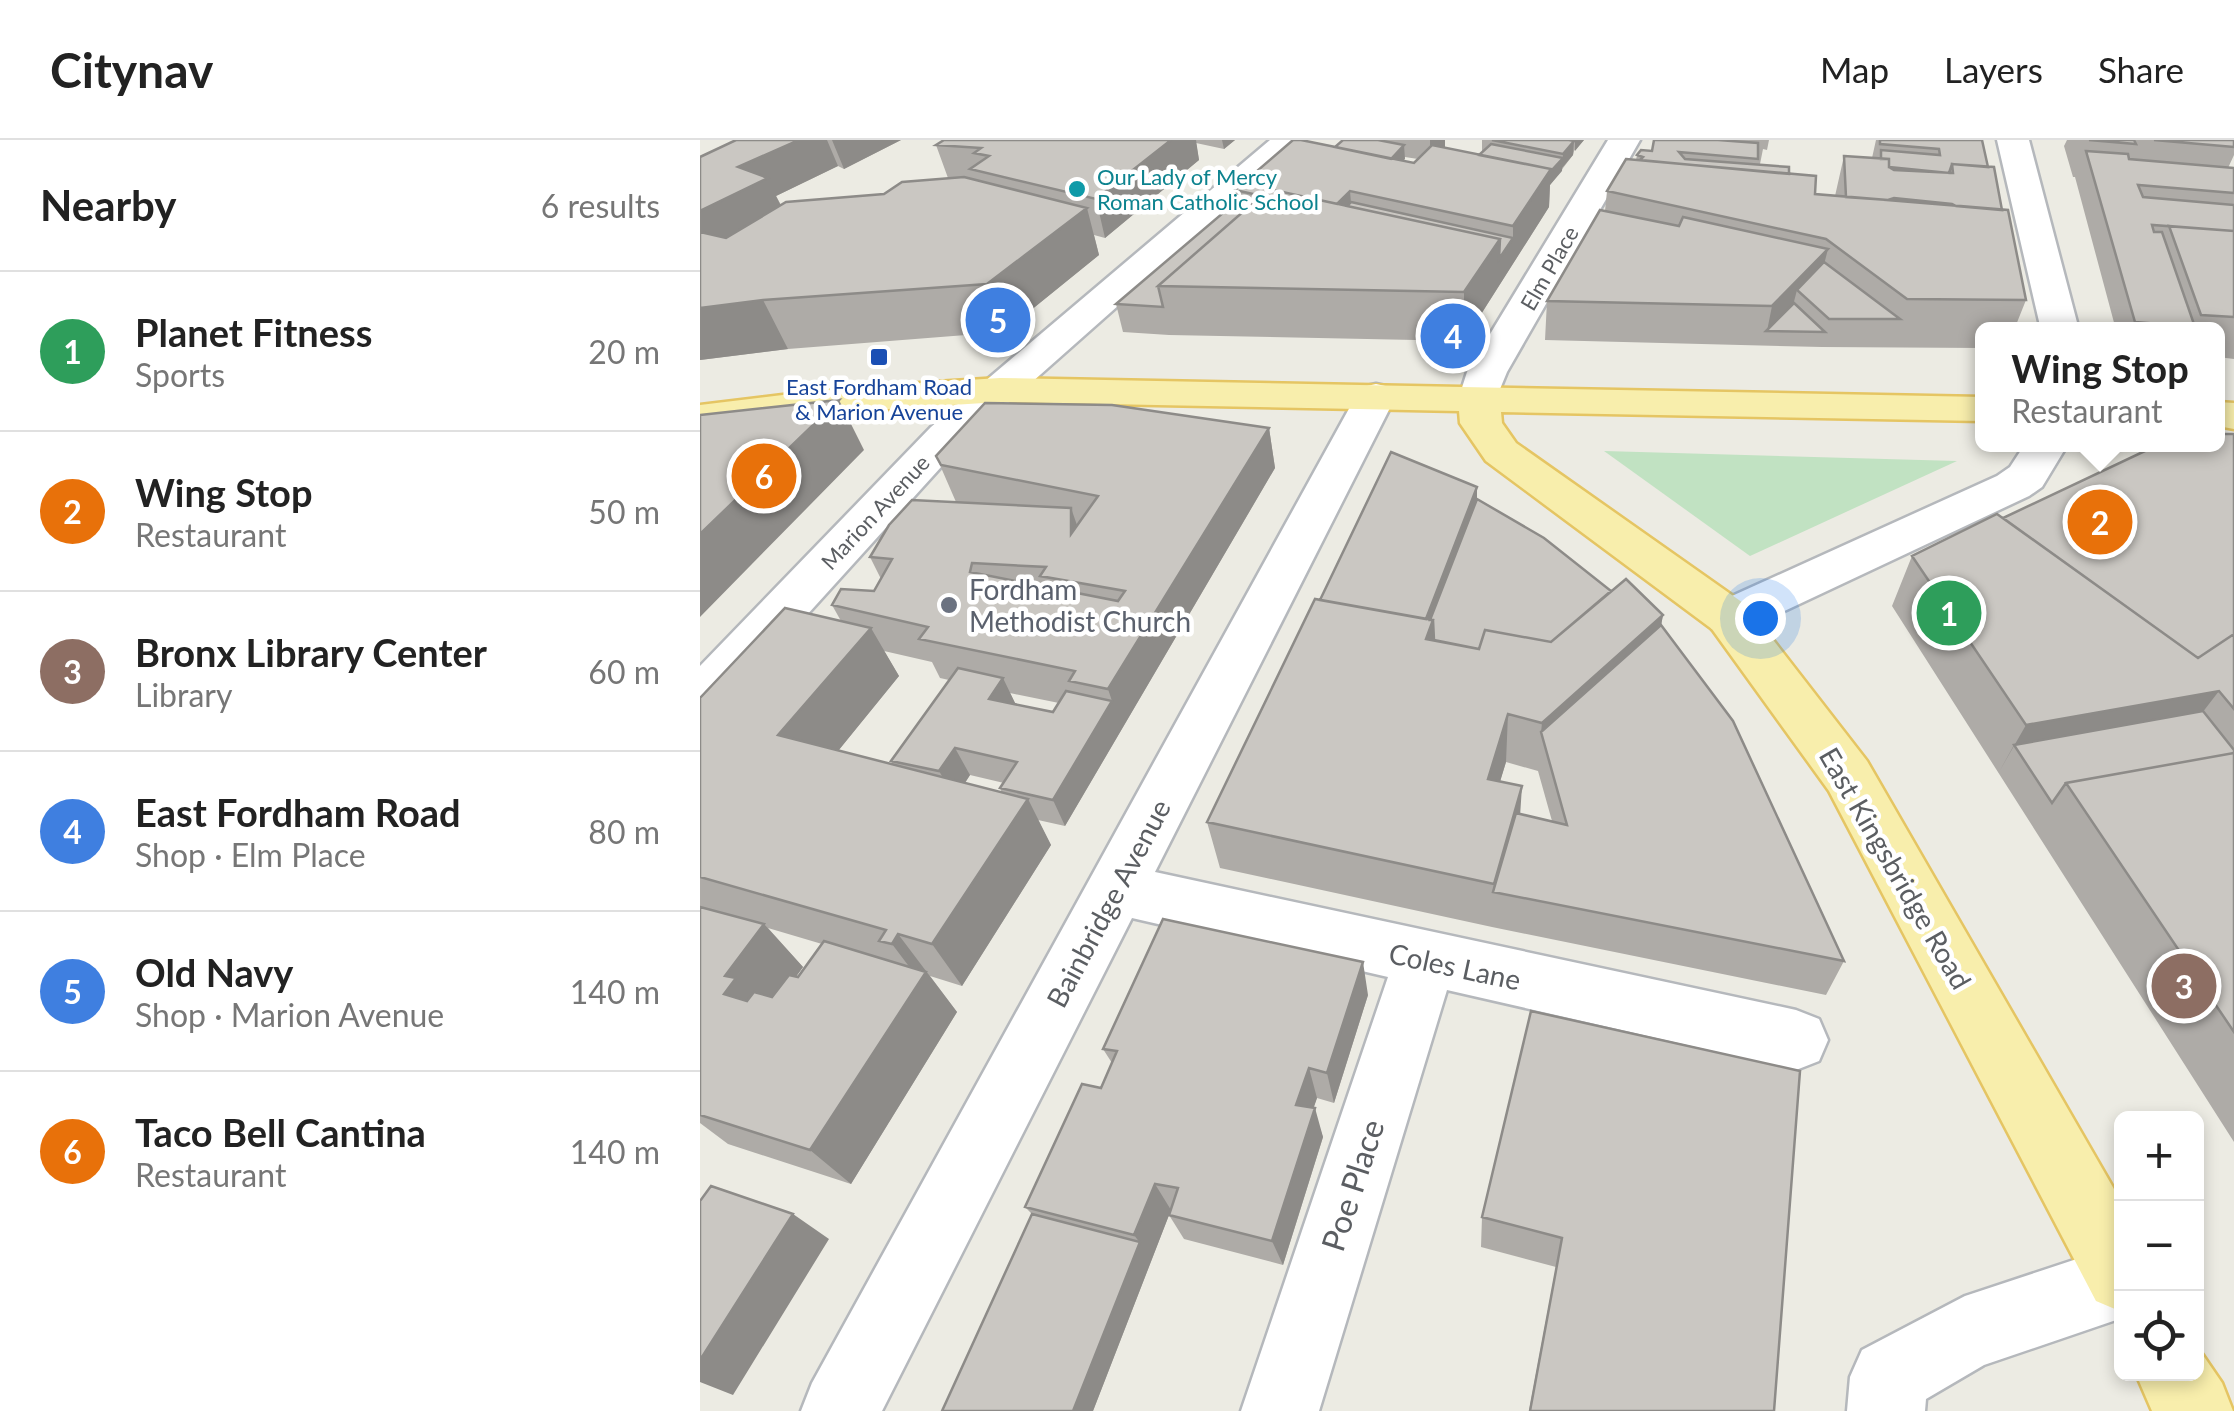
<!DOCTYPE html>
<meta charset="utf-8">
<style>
:root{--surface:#fff;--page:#f6f6f6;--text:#222;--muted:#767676;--line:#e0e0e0;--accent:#0b8043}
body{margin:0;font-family:Lato,sans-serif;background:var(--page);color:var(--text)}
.controls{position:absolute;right:30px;bottom:30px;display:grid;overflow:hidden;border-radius:15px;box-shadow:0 5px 15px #0003}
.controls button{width:90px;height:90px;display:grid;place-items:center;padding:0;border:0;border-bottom:2px solid var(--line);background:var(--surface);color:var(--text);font:50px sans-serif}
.you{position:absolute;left:1060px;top:478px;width:35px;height:35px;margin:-25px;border:8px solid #fff;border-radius:50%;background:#1a73e8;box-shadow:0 0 0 15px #1a73e833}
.badge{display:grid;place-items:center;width:65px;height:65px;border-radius:50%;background:var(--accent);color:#fff;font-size:32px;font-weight:700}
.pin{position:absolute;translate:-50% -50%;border:5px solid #fff;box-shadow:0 2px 10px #0006}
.popup{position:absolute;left:1275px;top:182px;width:250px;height:130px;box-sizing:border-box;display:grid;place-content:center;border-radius:15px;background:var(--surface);filter:drop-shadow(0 2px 8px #0005);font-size:32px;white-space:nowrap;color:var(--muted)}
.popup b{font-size:38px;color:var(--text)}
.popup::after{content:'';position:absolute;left:50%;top:100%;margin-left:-20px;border:20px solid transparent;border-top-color:var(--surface)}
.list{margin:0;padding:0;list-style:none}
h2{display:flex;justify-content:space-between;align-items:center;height:130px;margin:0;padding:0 40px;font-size:42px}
h2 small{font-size:32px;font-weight:400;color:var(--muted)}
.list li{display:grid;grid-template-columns:65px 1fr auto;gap:30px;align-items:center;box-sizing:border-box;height:160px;padding:0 40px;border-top:2px solid var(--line)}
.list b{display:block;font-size:38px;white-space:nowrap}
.list p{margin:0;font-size:32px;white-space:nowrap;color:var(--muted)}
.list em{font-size:32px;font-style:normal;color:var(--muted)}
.icon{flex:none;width:55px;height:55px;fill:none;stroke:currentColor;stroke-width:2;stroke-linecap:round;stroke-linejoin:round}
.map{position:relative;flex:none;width:1534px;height:1271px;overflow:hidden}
header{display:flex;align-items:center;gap:60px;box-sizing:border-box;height:140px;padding:0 50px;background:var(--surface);border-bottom:2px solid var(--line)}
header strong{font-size:48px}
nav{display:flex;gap:55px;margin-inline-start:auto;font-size:35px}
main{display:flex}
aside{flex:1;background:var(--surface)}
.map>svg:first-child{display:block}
.green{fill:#c1e2c2}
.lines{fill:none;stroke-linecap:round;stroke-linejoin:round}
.minor-casing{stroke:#b5b8bc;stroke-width:5}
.major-casing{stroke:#e5c563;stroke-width:5}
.minor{fill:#fff;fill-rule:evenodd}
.major{fill:#f8eeac;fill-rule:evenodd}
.wall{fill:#aeaba7;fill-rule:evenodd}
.shaded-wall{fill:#8d8b88}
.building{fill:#cac7c2;stroke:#8d8b88;stroke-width:2.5;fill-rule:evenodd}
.culture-dot{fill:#0f9aa8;stroke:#fff;stroke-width:4}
.transit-dot{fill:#1a4fb4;stroke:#fff;stroke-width:4}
.worship-dot{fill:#6b7280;stroke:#fff;stroke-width:4}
.labels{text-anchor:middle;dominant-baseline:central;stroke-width:9;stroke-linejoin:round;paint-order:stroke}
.far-culture-label{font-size:22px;fill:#0d838f;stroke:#fff;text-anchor:start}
.far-street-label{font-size:22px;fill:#5b5e62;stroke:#fff}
.far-transit-label{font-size:22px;fill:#164399;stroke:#fff}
.worship-label{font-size:28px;fill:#5b616d;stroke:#fff;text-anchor:start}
.street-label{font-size:28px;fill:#5b5e62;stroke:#fff}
.near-street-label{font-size:32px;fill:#5b5e62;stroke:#fff}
</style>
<header>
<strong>Citynav</strong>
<nav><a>Map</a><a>Layers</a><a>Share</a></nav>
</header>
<main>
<aside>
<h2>Nearby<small>6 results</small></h2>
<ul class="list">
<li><span class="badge" style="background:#2e9e5b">1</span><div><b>Planet Fitness</b><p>Sports</p></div><em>20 m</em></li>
<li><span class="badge" style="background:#e8710a">2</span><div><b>Wing Stop</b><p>Restaurant</p></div><em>50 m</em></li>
<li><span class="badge" style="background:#8d6e63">3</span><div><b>Bronx Library Center</b><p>Library</p></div><em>60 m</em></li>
<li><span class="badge" style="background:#3f7fe0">4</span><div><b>East Fordham Road</b><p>Shop · Elm Place</p></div><em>80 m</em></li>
<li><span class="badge" style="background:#3f7fe0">5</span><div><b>Old Navy</b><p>Shop · Marion Avenue</p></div><em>140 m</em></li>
<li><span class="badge" style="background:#e8710a">6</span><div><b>Taco Bell Cantina</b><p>Restaurant</p></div><em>140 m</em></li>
</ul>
</aside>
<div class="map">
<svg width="1534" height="1271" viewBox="0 0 1534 1271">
<rect width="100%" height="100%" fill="#ecebe3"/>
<path class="green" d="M904,311L1257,321L1050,416Z"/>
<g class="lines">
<defs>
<path id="minor" d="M570,0H605L261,305L18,573L0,578V526L231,287Z
M908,0H940L807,232L793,266L779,269L765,266L759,257L767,232Z
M1297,0H1329L1379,190H1341Z
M676,244L690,247L696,256L455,732L1096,870L1119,879L1128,900L1119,921L1096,930L747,850L619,1271H541L688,837L432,778L182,1271H101L112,1243L656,256L662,247Z
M1325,304H1368L1342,347L1329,356L1046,489L1029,494L1012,489L1004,477L1012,465L1297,336L1310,327Z
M1422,1104V1178L1284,1225L1226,1259L1225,1271H1147L1150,1237L1162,1210L1265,1156Z"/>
<path id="major" d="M300,238L1282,257V281L801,272L802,283L816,303L1046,465L1167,621L1422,1063V1172L1396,1161L1129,651L1012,489L786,321L760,283L759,271L300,262L140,272L0,291V265L140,248Z
M1518,262L1534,263V289L1518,286Z
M1496,1205L1522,1243L1533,1271H1452L1436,1234H1496Z"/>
</defs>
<use href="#minor" class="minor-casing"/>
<use href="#major" class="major-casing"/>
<use href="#minor" class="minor"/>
<use href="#major" class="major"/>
</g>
<path class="wall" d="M36,0H201L144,29L138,26L76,56L81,65L184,54L248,38L236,5L244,0H535L524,9L496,3L499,20L405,98L394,95L399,115L304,192L88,209L0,220Z
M643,0H745L744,8L779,15L782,12V0H884L874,11L873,15L850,45L849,67L764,201L469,195L423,192L416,164L537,61L535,50L635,7ZM705,17L718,19L714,23L703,21Z
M954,0H1069L1067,10L1063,9L1060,24H1057L1089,34L1115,54L1135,56L1144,16L1172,18L1176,0H1282L1288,27L1302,70L1326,160L1314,190H1282V208L1122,207L845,200L847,161L905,71L907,51L936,20L937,15L952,11Z
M1367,0H1534V15L1528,28H1534V219L1518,217V190H1416L1375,37H1373L1364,6Z
M569,288L575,328L365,686L338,680L351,705L262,846L230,836L257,872L151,1044L28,1004L0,983V558L141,481L132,465L174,451L181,439L170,417L256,362L236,316ZM184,511L232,522L240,538L249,540L191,621L193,625L138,611L199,536ZM310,553L359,563L353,572L316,565ZM270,635L304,643L300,648L302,653L265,643ZM68,788L122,804L98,837L96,836L103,827Z
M1534,294V1002L1192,466L1212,416L1303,378Z
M777,347V359L911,451L963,475L961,485L1144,821L1126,855L792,787L520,728L507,682L620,460ZM806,622L838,631L852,681L820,674L800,641Z
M668,855L634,963L617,958L613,968L623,997L583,1125L484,1099L469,1075L393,1271H242L332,1074L325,1067L401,948L412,923L403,909Z
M831,871L1074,1271H829L856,1127L781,1107L782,1077Z"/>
<path class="shaded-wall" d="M99,0H127L138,26L76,56L86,76L0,120V71L38,27Z
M132,0H201L144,29Z
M471,0H496L499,20L405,98L396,59Z
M522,0H535L524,9Z
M730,0H745V7L730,22Z
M875,0H884L875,11Z
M874,1L873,15L862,28L863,14Z
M704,5L705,19L690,34L689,20Z
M863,18L862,31L850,45L849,67L764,201V152L800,99L813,98V86L851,29Z
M650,51L653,87L630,70Z
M387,68L399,115L304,192L287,144Z
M1128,109L1118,148L1097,150L1090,177L1067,191L1072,166Z
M63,160L88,209L0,220V168Z
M139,260L164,310L0,477V394Z
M569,288L575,328L365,686L353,660L412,561L408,549Z
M777,347V387L735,529L722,488Z
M371,368L385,408L371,394Z
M963,475L954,524L841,593L842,583Z
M171,488L199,536L112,643L78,595Z
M303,538L316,565L289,559Z
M1519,551L1482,599L1314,605L1299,632L1326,585Z
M808,574L806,622L787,685L788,639Z
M255,608L270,635L255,658L239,631Z
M822,646L819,692L793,752L794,744Z
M328,659L351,705L262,846L232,804Z
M64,784L103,827L71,872L24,854L25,836Z
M198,794L257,872L151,1044L110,1010L220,841L192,804Z
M663,822L668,855L634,963L627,933Z
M609,928L617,958L605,994L596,965Z
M615,968L623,997L583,1125L572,1101Z
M455,1044L471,1070L452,1119L434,1095Z
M93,1074L129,1099L33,1255L0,1242V1220Z
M440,1102L452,1119L393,1271H373Z"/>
<path class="building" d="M36,0H99L38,27L68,38L0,71V17Z
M244,0H471L396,59L270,29L289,16L274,13L281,8L236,5Z
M593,0H601L714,23L732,5L851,29L813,86L650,51L637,64L569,49L562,56L535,50Z
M643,0H678L704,5L691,19L635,7Z
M792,0H869L874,1L863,14Z
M954,0H1018L1058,3V19L979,12L985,19L1089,27V34L940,20L943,17L937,15L941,10L952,11Z
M1180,0H1282L1288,27L1252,24L1249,33L1189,27V19H1181V10L1240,15L1239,9L1180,4Z
M1389,0H1434L1436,4Z
M1454,0H1534V7Z
M791,4L863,18L851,31V29L779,15Z
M1386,11L1428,14L1429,19L1534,28V53L1438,45L1443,57L1534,65V91L1452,85L1454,92H1462L1495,187L1435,182Z
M1144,16L1189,19V27L1194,30L1253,33L1252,24L1294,27L1302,70L1256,66L1252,64L1194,58L1188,60L1146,57Z
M926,19L1116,36L1115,54L1308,70L1326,160L1207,159L1126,99L907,51Z
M264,37L387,68L287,144L63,160L0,168V92L26,98L86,62L184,54L202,42Z
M569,49L800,99L764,152L458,146Z
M537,61L552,64L458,146L463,167L416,164Z
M651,62L813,98L799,119L800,99L647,66Z
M900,70L979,86L983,77L1128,109L1072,166L847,161Z
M1469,86L1534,91V177L1501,175Z
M1124,122L1200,179H1129L1097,150Z
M1094,163L1125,192L1066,191Z
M139,260L0,394V275Z
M285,263L412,265L569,288L408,549L369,541L375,531L219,499L228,487L132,465L141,449L174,451L192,419L170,417L189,385L212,360L371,368V394L398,356L241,325L236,316ZM272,423L346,427L340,436L425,451L418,461L270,432Z
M1520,294H1534V494L1498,518L1303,378L1447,310L1467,304H1518V295Z
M691,312L777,347L726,479L620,460Z
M777,359L844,398L911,451L851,502L785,490L779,509L734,500L733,480H730Z
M1297,374L1498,518L1534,494V569L1519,551L1326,585L1212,416Z
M926,439L963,475L842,583L808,574L788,639L822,646L794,744L507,682L615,459L733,480L726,499L779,509L785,490L851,502Z
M85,468L171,488L78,595L328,659L232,804L198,794L192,804L179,801L186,790L0,737V558Z
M961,485L1033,581L1144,821L793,752L816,673L867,685L841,592Z
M258,528L303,538L289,559L353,572L366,551L412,561L353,660L300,648L317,622L255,608L239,631L191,621Z
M1503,571L1534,610V613L1366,643L1352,663L1314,605Z
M1534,613V892L1366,643Z
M0,767L64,784L25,836L36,838L24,854L47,861L54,852L72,857L89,835L98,837L124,801L226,832L110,1010L0,975Z
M463,779L663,822L627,933L609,928L596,965L615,968L572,1101L469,1075L478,1048L455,1044L434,1095L325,1067L382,944L401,948L417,911L403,909Z
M831,871L1100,931L1074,1271H830L862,1098L782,1077Z
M11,1046L93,1074L0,1220V1061Z
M332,1074L440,1102L373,1271H242Z"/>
<circle class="culture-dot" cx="377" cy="49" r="10"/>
<rect class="transit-dot" x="169" y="207" width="20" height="20" rx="5"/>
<circle class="worship-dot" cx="249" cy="465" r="10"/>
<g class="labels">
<g class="far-culture-label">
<text x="397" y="36">Our Lady of Mercy<tspan x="397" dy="25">Roman Catholic School</tspan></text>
</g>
<g class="far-street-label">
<text transform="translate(849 128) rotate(-60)">Elm Place</text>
<text transform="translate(175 372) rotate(-47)">Marion Avenue</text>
</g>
<g class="far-transit-label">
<text x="179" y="246">East Fordham Road<tspan x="179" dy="25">&amp; Marion Avenue</tspan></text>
</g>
<g class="worship-label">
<text x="269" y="449">Fordham<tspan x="269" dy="32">Methodist Church</tspan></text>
</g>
<g class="street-label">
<text transform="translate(1196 728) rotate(60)">East Kingsbridge Road</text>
<text transform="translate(408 763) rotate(-62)">Bainbridge Avenue</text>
<text transform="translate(755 826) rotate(12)">Coles Lane</text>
</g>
<g class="near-street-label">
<text transform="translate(652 1045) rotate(-72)">Poe Place</text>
</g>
</g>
</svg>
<div class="controls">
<button>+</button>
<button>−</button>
<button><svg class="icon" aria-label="locate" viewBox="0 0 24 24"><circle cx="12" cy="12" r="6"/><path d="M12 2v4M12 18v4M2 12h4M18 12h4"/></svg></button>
</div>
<div class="you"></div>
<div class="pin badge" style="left:1249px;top:473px;background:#2e9e5b">1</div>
<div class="pin badge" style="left:1400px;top:382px;background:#e8710a">2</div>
<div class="popup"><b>Wing Stop</b>Restaurant</div>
<div class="pin badge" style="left:1484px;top:846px;background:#8d6e63">3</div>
<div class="pin badge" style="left:753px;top:196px;background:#3f7fe0">4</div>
<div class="pin badge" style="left:298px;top:180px;background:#3f7fe0">5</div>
<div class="pin badge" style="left:64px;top:336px;background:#e8710a">6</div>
</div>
</main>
